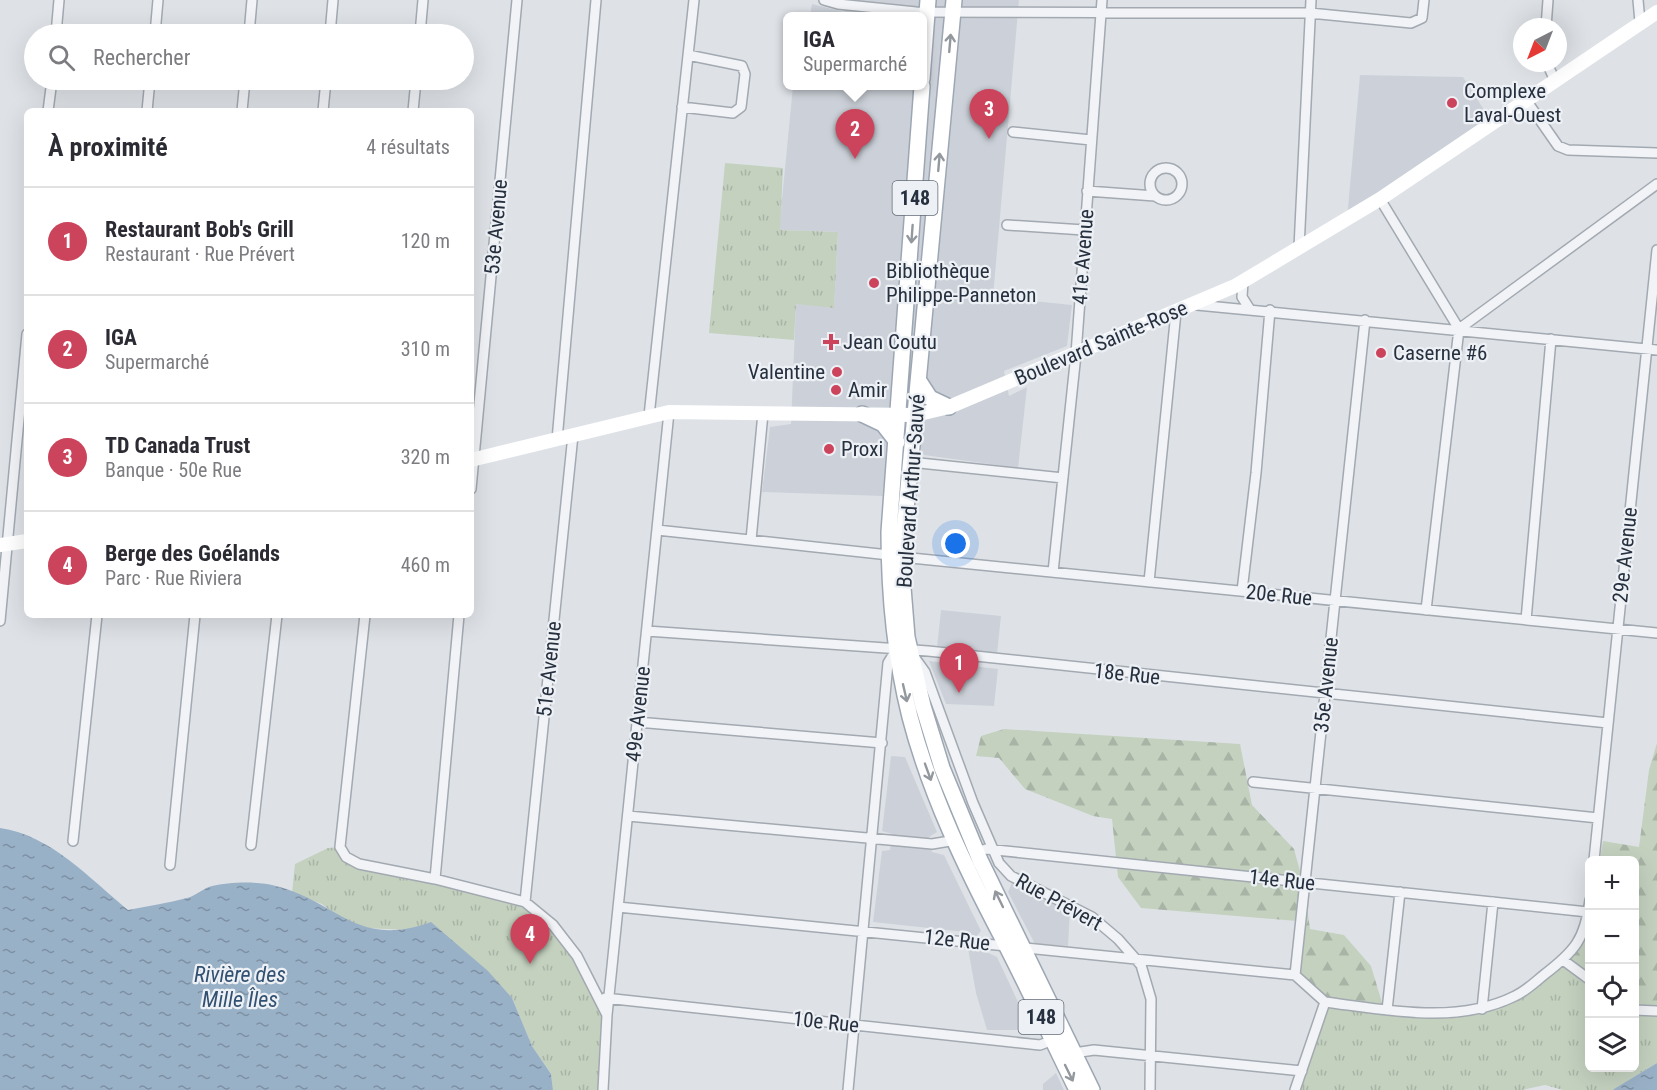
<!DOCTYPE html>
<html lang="fr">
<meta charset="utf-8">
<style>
:root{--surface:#fff;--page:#f2f2f3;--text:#2b2b33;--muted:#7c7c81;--line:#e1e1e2;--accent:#cc435c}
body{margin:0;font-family:"Roboto Condensed",sans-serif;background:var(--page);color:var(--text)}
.controls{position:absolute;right:18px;bottom:18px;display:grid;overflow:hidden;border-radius:9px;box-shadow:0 6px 24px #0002}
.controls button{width:54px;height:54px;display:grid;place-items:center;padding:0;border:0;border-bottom:2px solid var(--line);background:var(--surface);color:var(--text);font:30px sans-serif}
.compass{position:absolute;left:1513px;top:18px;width:54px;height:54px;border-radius:50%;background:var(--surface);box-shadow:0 6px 24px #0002;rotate:222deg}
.you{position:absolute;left:956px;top:544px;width:21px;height:21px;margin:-15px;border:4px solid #fff;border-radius:50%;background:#1a73e8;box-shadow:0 0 0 9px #1a73e833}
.badge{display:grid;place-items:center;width:39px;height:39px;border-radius:50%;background:var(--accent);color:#fff;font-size:20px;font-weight:700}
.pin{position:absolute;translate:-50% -50px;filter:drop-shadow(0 2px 3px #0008)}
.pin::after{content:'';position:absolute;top:32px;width:21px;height:18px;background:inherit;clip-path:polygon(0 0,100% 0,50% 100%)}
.popup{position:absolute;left:783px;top:12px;width:144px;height:78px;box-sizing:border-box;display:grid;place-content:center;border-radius:9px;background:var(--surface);filter:drop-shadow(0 2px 4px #0005);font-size:20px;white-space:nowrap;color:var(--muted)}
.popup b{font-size:22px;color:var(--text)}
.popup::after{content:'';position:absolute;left:50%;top:100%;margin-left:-12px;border:12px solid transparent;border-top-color:var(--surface)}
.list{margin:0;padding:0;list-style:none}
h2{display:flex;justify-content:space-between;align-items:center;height:78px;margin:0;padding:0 24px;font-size:26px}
h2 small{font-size:20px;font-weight:400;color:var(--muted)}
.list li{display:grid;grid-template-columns:39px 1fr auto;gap:18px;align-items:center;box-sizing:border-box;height:108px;padding:0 24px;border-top:2px solid var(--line)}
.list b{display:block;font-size:22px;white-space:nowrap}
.list p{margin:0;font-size:20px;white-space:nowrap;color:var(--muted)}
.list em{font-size:20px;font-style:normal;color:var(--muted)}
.icon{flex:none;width:33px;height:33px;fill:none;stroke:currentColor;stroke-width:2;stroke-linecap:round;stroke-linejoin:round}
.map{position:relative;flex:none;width:1657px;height:1090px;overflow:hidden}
.search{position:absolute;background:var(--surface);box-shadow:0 6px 24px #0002;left:24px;top:24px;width:450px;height:66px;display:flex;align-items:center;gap:15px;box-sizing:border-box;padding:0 21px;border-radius:33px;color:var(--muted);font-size:22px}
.panel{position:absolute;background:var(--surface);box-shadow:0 6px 24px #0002;left:24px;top:108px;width:450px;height:510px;border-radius:9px}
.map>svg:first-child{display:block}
.built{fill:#ccd1d9}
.forest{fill:url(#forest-firs)}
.park{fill:url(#park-tufts)}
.water{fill:url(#water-ripples)}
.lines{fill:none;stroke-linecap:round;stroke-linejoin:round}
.street-casing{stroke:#a3a9b1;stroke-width:12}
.primary-casing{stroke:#9da7b3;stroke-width:18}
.street{stroke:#f1f3f6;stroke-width:9}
.secondary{stroke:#fff;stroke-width:14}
.primary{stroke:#fff;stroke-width:15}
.oneway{stroke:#93989e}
.poi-dot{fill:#cc435c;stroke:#edf1f5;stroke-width:2}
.labels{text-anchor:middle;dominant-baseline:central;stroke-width:4.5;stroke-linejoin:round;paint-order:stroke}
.shield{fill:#edf1f5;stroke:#626a75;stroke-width:1.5}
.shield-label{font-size:20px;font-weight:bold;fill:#27303e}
.poi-label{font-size:21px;fill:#27303e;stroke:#edf1f5;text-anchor:start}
.street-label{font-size:21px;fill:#27303e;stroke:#edf1f5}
.water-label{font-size:22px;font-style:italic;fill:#325071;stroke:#edf1f5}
</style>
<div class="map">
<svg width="1657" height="1090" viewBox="0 0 1657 1090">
<defs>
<pattern id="forest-firs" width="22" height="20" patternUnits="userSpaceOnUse" patternTransform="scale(1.5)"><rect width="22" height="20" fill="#c4d1bf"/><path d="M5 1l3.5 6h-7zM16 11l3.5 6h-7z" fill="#a8b4a5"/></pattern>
<pattern id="park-tufts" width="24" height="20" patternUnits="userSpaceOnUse" patternTransform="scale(1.5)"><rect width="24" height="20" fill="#c4d1bf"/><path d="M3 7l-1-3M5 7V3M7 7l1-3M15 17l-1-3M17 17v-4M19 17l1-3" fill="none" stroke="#a8b4a5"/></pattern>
<pattern id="water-ripples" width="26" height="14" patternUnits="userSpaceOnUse" patternTransform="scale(1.5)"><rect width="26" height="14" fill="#99b1c7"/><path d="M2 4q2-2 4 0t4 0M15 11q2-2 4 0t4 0" fill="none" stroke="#7d90a3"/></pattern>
</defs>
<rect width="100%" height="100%" fill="#dee2e7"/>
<path class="built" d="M846,0H1019L993,297L1072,305L1067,346L1004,371L1009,396L1027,387L1018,468L924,455L921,450V440L887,450L883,496L762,492L770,427L791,424L796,304L834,307L838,232L779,230L793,86H922V16H810L812,4L844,12Z
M1360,75L1463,77L1493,124L1347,219Z
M941,610L1001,616L997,654L937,647Z
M929,661L998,669L994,706L946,704Z
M891,756L905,757L937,832L929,837L932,852L944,855L981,931L977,936L984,951L997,957L1031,1030H987L976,993L965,932L873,922L882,851L890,850L892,834L882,831Z
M1012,883L1070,910L1068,946L1035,944L1008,892Z
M1056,1073L1064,1090H1043V1084Z"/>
<path class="forest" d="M1004,729L1240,744L1252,805L1294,849L1300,871L1297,921L1141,908L1118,877L1112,819L1093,816L1025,789L999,758L976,756L981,736Z
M1657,743V1058L1635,1047L1634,860H1600L1603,841L1639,847L1649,770Z
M1304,885L1310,929L1344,935L1371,966L1383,1006L1471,1019C1504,999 1575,965 1589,932V1027L1351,1043L1298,974Z"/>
<path class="park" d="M725,163L783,168L780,230L838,232L834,308L796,304L794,340L709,333Z
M340,847L346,857L525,902L569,942L607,1015L603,1090H553L551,1074L532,1046L512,998L409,930L363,928L336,915L322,904L292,893L295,864L328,848Z
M1563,960L1589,980L1590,1068H1634L1635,1010L1657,1011V1063L1613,1090H1563L1545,1085L1522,1090H1289L1302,1070L1325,1002L1459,1013L1517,996Z"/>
<path class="water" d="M0,828C51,835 90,879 128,910C147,906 168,903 187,898C196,896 203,888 212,886C230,882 257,881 276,886C339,902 356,949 431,922L488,971L512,998L532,1046L551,1074L553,1090H0Z
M1657,1063V1090H1613L1614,1089Z"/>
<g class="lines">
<defs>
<path id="street" d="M824,0L838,4L916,12L1310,13L1411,23L1422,18L1424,0
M1638,0L1640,22
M1546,27L1548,0
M56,34L59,0
M155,34L158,0
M249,34L252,0
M330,34L333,0
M420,34L423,0
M1547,63L1555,81
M1526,100L1558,146L1568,150L1657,153
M682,107L733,113L741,107L745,74L742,66L688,55
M48,111L52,80
M147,111L150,80
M242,111L245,80
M323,111L326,80
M413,111L416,80
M1013,132L1091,140
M1150 184a16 16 0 1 1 32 0a16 16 0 1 1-32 0Z
M1087,191L1155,196
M1380,199L1459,329L1426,610
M1007,225L1084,230
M1299,248L1311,0
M1243,281L1242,297L1249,308
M1197,305L1657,350
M1459,329L1657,184
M649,416L694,0
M557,440L596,0
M910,462L1063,478
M471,489L517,0
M657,530L889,555
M751,540L763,413
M901,557L1657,633
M1053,572L1076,354L1102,0
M1149,582L1176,312
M1242,591L1256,473L1270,310
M365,615L340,847L346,857L359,864L435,879L525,902L553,925L577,956L607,1015L603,1090
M1526,620L1551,339
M0,621L27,334
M647,631L928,651L1608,723
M915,658L925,672L973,803L999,863L1011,876L1092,917L1118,939L1141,965L1151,999L1150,1090
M637,722L882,743
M1253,782L1598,818
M628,816L932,844L956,840
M73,841L97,615
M251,845L277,615
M976,852L986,849L1588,912
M1594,860L1657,250
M170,865L195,615
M435,879L459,615
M525,902L573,435
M618,907L1295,975
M1563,960L1590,980
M1295,975L1365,320
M1295,975L1325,1002
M605,998L1040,1045L1053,1040
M1325,1002C1387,1010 1457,1025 1515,996C1526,991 1535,982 1545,974C1575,951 1585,939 1590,900
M1482,1009L1493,902
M1387,1010L1400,892
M1634,1010L1657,1011
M607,1015L669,412
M1074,1053L1094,1050L1302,1071
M848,1090L888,663L896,650
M1295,1090L1325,1002"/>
<path id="primary" d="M954,0L901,563L907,637L923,706L942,768L980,860L1092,1090
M922,79L928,0
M922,86L889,532C889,595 895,657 910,717C930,794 966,869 1003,939C1029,989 1052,1040 1077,1090
M919,381L930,398L949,407
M862,414L883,424L897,442"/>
</defs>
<use href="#street" class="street-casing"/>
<use href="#primary" class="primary-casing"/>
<use href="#street" class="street"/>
<path class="secondary" d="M471,460L669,412L915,415L949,407L1235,286L1380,199L1657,12
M0,545L27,541"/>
<use href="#primary" class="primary"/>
</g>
<defs><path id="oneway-shaft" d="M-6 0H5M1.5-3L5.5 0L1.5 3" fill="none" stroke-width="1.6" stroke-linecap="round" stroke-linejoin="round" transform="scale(1.5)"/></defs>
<g class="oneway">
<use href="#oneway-shaft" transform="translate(950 43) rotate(-85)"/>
<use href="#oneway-shaft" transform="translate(939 162) rotate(-85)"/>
<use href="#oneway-shaft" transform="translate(912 234) rotate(94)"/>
<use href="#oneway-shaft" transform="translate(905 693) rotate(77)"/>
<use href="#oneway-shaft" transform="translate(928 772) rotate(70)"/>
<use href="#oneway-shaft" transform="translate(999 899) rotate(-116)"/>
<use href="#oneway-shaft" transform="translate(1069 1073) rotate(64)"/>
</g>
<g class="poi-dot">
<circle cx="1452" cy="103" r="6"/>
<circle cx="874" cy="283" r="6"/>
<path d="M828 333h6v6h6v6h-6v6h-6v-6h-6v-6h6z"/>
<circle cx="1381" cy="353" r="6"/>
<circle cx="837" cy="372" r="6"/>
<circle cx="836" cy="390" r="6"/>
<circle cx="829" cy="449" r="6"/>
</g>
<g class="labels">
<g class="shield">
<rect x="892.5" y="181" width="45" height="34" rx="4.5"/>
<rect x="1018.5" y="1000" width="45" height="34" rx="4.5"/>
</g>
<g class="shield-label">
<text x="915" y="198">148</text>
<text x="1041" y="1017">148</text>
</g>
<g class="poi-label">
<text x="1464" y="91">Complexe<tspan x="1464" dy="24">Laval-Ouest</tspan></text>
<text x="886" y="271">Bibliothèque<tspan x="886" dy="24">Philippe-Panneton</tspan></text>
<text x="843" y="342">Jean Coutu</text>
<text x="1393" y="353">Caserne #6</text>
<text x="825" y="372" text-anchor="end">Valentine</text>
<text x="848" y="390">Amir</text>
<text x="841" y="449">Proxi</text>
</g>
<g class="street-label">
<text transform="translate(496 227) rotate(-85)">53e Avenue</text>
<text transform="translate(1083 257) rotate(-86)">41e Avenue</text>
<text transform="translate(1101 343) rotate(-23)">Boulevard Sainte-Rose</text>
<text transform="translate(911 491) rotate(-86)">Boulevard Arthur-Sauvé</text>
<text transform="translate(1625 555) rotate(-84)">29e Avenue</text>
<text transform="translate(1279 595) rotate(6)">20e Rue</text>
<text transform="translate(549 669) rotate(-84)">51e Avenue</text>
<text transform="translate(1127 674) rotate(6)">18e Rue</text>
<text transform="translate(1326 685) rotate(-84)">35e Avenue</text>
<text transform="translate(638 714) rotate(-84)">49e Avenue</text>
<text transform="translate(1282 880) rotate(6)">14e Rue</text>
<text transform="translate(1059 902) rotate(29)">Rue Prévert</text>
<text transform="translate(957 940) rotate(6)">12e Rue</text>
<text transform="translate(826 1022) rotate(6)">10e Rue</text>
</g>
<g class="water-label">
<text x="240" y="974">Rivière des<tspan x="240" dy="25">Mille Îles</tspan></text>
</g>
</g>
</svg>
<div class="controls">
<button>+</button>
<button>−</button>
<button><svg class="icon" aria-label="locate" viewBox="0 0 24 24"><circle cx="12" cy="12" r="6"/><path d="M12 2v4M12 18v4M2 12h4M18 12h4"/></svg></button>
<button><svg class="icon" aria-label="layers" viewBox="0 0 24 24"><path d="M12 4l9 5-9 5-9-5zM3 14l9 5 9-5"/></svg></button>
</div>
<svg class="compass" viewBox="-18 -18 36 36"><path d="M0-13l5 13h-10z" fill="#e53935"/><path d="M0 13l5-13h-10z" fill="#7c7c81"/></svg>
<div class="you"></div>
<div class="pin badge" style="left:959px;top:693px">1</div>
<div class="pin badge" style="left:855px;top:159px">2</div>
<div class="popup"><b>IGA</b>Supermarché</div>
<div class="pin badge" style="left:989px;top:139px">3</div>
<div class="pin badge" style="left:530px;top:964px">4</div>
<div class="search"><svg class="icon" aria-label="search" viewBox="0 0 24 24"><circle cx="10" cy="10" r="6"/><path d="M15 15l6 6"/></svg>Rechercher</div>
<section class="panel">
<h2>À proximité<small>4 résultats</small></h2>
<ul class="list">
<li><span class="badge">1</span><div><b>Restaurant Bob's Grill</b><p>Restaurant · Rue Prévert</p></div><em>120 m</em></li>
<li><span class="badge">2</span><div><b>IGA</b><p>Supermarché</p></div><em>310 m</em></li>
<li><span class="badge">3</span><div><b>TD Canada Trust</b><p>Banque · 50e Rue</p></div><em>320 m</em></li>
<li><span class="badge">4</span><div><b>Berge des Goélands</b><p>Parc · Rue Riviera</p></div><em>460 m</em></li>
</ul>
</section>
</div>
